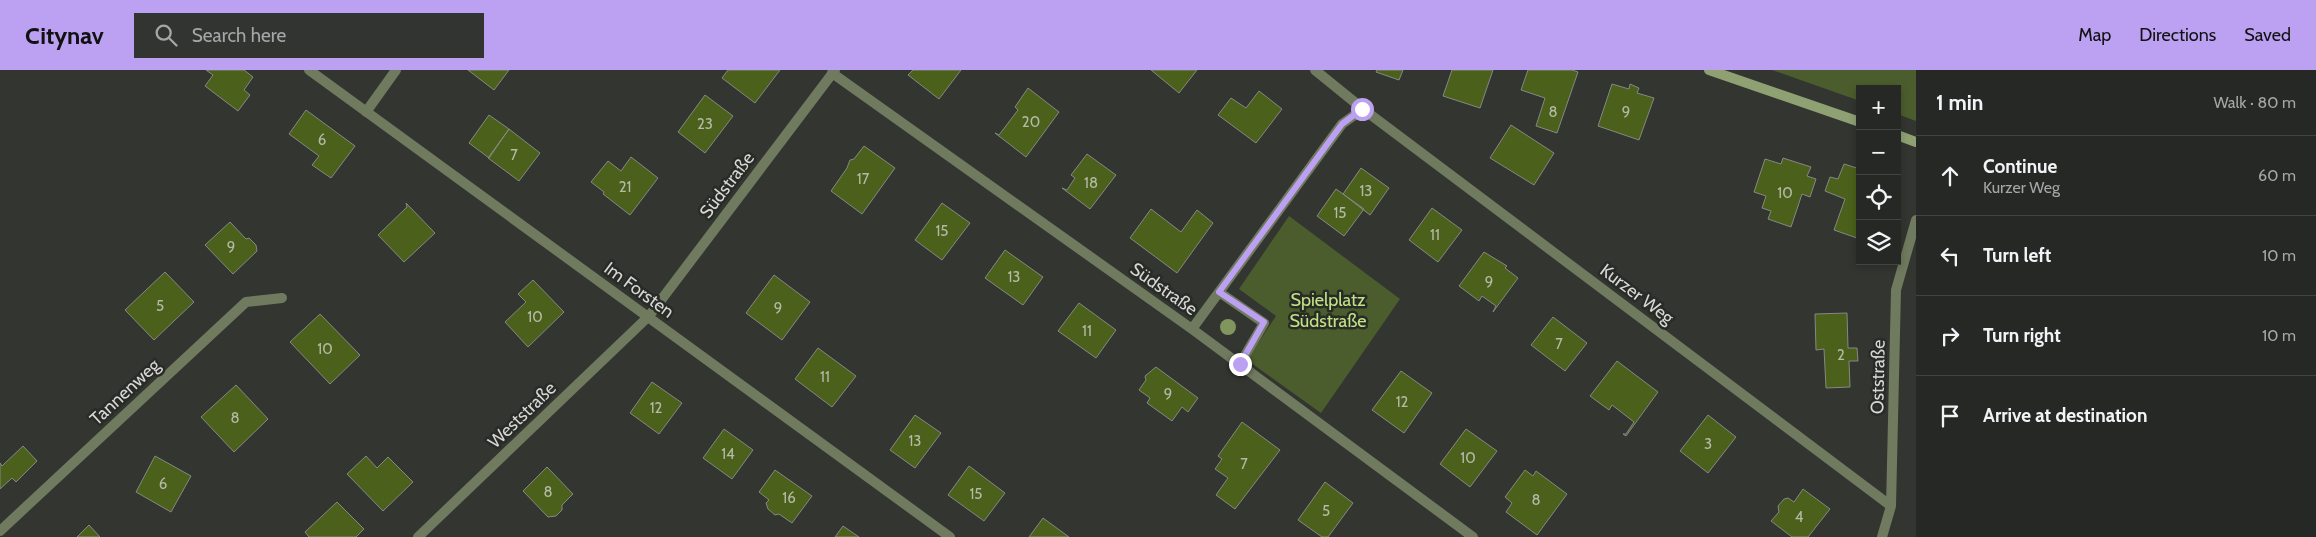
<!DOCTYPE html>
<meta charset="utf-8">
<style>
:root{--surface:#262825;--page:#323432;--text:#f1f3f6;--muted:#a4a6a7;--line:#424442;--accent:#bca0f2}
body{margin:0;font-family:Cabin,sans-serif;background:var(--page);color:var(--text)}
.controls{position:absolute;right:15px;top:15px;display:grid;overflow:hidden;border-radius:0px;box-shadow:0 2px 8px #0003}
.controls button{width:45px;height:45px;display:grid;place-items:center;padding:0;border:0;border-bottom:1px solid var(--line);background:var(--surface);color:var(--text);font:25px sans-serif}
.stop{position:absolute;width:15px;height:15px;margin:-11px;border:4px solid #bca0f2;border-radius:50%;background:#fff}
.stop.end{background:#bca0f2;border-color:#fff;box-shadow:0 1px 5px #0008}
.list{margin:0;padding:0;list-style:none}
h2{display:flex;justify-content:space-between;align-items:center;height:65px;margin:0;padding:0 20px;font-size:21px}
h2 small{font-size:16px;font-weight:400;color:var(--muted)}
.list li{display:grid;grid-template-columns:32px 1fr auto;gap:15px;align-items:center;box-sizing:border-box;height:80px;padding:0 20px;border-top:1px solid var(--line)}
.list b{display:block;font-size:19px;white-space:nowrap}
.list p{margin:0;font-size:16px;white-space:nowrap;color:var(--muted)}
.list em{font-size:16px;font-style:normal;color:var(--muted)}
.icon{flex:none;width:28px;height:28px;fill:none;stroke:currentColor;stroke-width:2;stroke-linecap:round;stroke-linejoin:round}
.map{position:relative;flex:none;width:1916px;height:467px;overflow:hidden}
header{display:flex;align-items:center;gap:30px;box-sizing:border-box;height:70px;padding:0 25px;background:var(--accent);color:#111}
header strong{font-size:24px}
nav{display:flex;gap:28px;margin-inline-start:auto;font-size:18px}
.search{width:350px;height:45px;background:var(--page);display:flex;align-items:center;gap:12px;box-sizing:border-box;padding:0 18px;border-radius:0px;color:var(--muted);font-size:19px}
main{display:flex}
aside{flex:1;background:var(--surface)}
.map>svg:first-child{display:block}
.green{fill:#4c5d2d}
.building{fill:#4b611b;stroke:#868884}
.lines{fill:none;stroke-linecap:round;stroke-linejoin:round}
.street{stroke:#6f7a5e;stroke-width:10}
.secondary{stroke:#8fa173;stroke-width:10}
.tree{fill:#81955e}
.route{stroke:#bca0f2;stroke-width:6}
.labels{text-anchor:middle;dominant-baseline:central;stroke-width:5;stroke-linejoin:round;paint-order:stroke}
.number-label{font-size:15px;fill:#b4baa7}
.street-label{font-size:18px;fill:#d7d8d6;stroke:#292b27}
.park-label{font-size:18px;fill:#c1e383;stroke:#292b27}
</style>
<header>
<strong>Citynav</strong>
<div class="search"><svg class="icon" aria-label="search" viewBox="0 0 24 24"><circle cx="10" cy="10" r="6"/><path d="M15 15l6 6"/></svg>Search here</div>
<nav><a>Map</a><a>Directions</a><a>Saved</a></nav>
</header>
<main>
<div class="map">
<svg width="1916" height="467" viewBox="0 0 1916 467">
<rect width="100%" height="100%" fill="#333531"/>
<path class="green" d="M1772,0H1916V51L1897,44V19H1860V31Z
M1289,146L1400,229L1321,343L1247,290L1276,246L1239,219Z"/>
<path class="building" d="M206,0H244L253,7L244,20L250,25L238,41L205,16L213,5Z
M468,0H509L494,20Z
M728,0H780L755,33L722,8Z
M913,0H961L939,29L908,5Z
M1151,0H1197L1179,23Z
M1377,0H1403L1399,10L1376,2Z
M1452,0H1493L1480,38L1443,26Z
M1528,0H1572L1578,2L1557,63L1536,56L1545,28L1521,20Z
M1612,14L1629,19L1630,14L1639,18L1637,23L1654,28L1639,70L1598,56Z
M1028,18L1059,42L1026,87L995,63L999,65L1018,40L1015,37Z
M1259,21L1282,39L1256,73L1218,45L1231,28L1246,38Z
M705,25L733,46L705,83L678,62Z
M306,40L355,76L331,108L312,95L319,86L289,64Z
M489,45L509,59L489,88L469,73Z
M1511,55L1554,83L1534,115L1490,88Z
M509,59L540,83L519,111L488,88Z
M864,76L895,98L862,144L831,121L847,98L850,90L854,89Z
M1087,84L1116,105L1090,139L1062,118L1067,120L1075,108L1071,105Z
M631,87L658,108L630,145L603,124L604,122L591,112L608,91L621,101Z
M1783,88L1811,97L1807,106L1816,109L1810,127L1802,124L1791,157L1768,149L1771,141L1762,138L1766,126L1754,122L1765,89L1781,94Z
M1844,94L1860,99V159L1857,168L1834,160L1845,129L1825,121L1830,107L1838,109Z
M1361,98L1389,118L1370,145L1343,124Z
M1336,119L1364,139L1344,166L1317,146Z
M406,133L435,163L404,192L378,165L407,137Z
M942,133L970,153L942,190L915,170Z
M1432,138L1462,160L1438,192L1409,170Z
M1151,139L1181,162L1197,140L1213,153L1177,203L1130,168Z
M230,152L246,169L249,168L256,175L257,181L233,204L205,175Z
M1005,180L1043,207L1023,235L985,208Z
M1484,182L1507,196L1505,198L1518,208L1493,242L1496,236L1482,226L1479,231L1459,216Z
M165,202L194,232L154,270L125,240Z
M774,205L810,232L782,270L746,243Z
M533,210L564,242L528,277L505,252L526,232L518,224Z
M1079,233L1116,260L1096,288L1058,261Z
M1847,243L1848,278H1857L1858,291H1849L1850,317L1826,318L1824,279L1816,280L1815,244Z
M320,244L360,285L330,314L290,272Z
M1553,247L1587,273L1565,301L1531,275Z
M818,278L856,306L832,337L795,309Z
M1617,291L1658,322L1626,366L1623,364H1626L1634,352L1612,335L1609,340L1590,326Z
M1156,297L1198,328L1188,342L1182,337L1172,351L1147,333L1150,328L1139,320L1146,310L1145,306Z
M1401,301L1432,323L1404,363L1372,340Z
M652,312L682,333L659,364L630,343Z
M236,315L268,349L234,382L201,347Z
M915,345L941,363L915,398L890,380Z
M1708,345L1736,367L1708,403L1680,381Z
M1242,352L1280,380L1235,439L1216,425L1228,408L1215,399L1222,389L1218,386Z
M724,359L753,380L732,409L703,388Z
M1466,359L1497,381L1470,417L1440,394Z
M23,376L37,391L16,412L12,408L0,419V393L2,396Z
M155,386L191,406L171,442L136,422Z
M366,386L377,398L388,387L413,412L383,441L347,404Z
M969,396L1005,423L984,451L948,425Z
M547,397L573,424L562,435V440L556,446L548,447L523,421Z
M775,400L812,426L792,453L779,444L775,445L768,439L766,433L769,430L759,422Z
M1525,400L1533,406L1536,401L1567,424L1537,465L1506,442L1512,433L1505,427Z
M1325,412L1353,433L1328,467H1322L1298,450Z
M1803,419L1830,439L1808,467H1792L1771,451L1779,442L1778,436L1784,429L1788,428L1794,432Z
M337,432L364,459L356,467H309L305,462Z
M1043,448L1069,467H1029Z
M89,455L100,467H77Z
M843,456L859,467H835Z"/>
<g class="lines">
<path class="street" d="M309,0L950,467
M1315,0L1363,39L1891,436
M832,3L1192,259L1473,467
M366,42L396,0
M1219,222L1264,253L1240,294
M1192,259L1342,54L1363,39
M0,461L246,232L282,228
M418,467L649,246L835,0
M1882,467L1891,436L1896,220L1916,150"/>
<path class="secondary" d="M1709,0L1860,52
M1897,65L1916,72"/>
</g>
<circle class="tree" cx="1228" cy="257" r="8"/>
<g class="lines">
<path class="route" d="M1240,294L1264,252L1219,222L1342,54L1362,39"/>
</g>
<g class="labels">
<g class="number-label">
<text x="1553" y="42">8</text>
<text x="1626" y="42">9</text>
<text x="1031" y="52">20</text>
<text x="705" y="54">23</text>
<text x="322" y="70">6</text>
<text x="514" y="85">7</text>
<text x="863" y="109">17</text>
<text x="1091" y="113">18</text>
<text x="625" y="117">21</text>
<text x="1366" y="121">13</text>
<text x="1785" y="123">10</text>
<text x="1340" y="143">15</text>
<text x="942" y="161">15</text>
<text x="1435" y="165">11</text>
<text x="231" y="177">9</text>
<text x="1014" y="207">13</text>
<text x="1489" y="212">9</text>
<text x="160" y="236">5</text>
<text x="778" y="238">9</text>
<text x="535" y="247">10</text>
<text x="1087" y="261">11</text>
<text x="1559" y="274">7</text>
<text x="325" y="279">10</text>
<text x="1841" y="285">2</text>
<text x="825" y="307">11</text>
<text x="1168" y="324">9</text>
<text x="1402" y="332">12</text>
<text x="656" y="338">12</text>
<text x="235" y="348">8</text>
<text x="915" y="371">13</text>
<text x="1708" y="374">3</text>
<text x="728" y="384">14</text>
<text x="1468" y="388">10</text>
<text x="1244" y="394">7</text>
<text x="163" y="414">6</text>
<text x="548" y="422">8</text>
<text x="976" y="424">15</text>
<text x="789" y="428">16</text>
<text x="1536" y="430">8</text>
<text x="1326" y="441">5</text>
<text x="1799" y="447">4</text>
</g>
<g class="street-label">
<text transform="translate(727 115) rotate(-53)">Südstraße</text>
<text transform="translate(1164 219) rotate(35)">Südstraße</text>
<text transform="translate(639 220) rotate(36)">Im Forsten</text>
<text transform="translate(1637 224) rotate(37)">Kurzer Weg</text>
<text transform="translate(1878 307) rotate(-89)">Oststraße</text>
<text transform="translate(125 322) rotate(-43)">Tannenweg</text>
<text transform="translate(522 345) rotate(-44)">Weststraße</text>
</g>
<g class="park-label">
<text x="1328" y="230">Spielplatz<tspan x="1328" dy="21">Südstraße</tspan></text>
</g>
</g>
</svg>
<div class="controls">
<button>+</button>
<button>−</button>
<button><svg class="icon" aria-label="locate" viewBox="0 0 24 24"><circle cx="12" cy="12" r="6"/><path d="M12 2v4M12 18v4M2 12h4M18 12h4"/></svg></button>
<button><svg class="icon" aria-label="layers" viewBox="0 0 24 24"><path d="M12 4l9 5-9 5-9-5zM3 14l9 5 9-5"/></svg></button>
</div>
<div class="stop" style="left:1362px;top:39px"></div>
<div class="stop end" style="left:1240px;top:294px"></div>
</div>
<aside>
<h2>1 min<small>Walk · 80 m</small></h2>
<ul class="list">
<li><svg class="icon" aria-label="ahead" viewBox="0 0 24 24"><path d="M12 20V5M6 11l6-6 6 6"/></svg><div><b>Continue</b><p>Kurzer Weg</p></div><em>60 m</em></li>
<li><svg class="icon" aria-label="left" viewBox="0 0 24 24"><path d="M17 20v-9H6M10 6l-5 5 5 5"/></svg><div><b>Turn left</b></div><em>10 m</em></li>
<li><svg class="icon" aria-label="right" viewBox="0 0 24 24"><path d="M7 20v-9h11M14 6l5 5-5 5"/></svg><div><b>Turn right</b></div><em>10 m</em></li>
<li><svg class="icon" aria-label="arrive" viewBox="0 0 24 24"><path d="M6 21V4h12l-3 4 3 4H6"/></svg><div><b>Arrive at destination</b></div></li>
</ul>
</aside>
</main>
